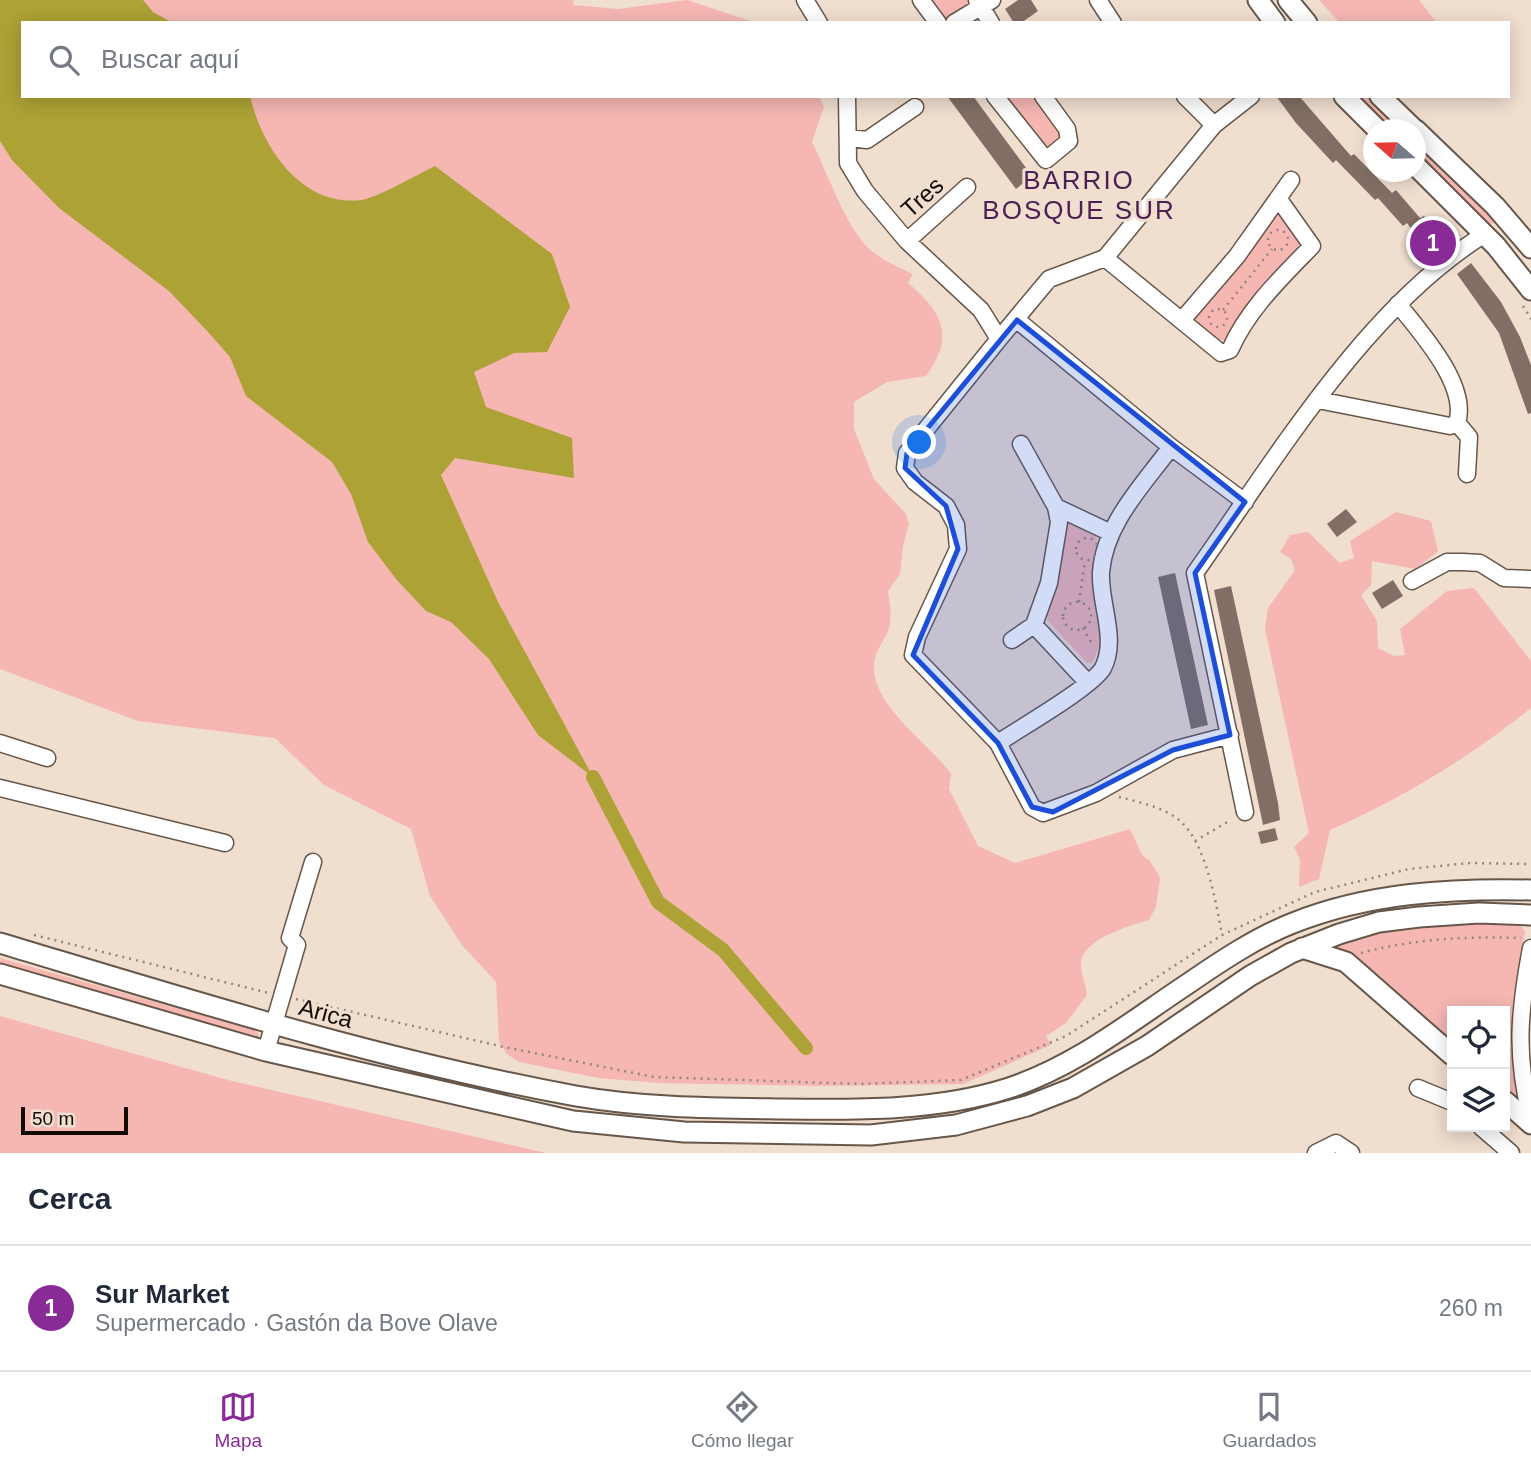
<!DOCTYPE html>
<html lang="es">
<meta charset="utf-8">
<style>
:root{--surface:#fff;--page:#f6f6f7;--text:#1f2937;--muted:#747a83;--line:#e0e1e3;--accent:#892b96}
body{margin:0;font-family:Arial,sans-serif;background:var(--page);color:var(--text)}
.controls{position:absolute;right:21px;bottom:21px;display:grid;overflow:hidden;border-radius:0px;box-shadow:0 4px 18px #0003}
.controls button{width:63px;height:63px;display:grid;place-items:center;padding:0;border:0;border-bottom:2px solid var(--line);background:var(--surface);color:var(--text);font:35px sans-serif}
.compass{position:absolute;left:1363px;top:119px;width:63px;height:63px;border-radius:50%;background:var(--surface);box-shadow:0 4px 18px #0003;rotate:290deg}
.scale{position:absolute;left:21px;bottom:18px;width:107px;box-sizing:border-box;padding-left:7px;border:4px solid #100b06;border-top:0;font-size:19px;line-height:24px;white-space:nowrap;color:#100b06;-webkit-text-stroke:5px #f0decf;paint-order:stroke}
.you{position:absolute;left:920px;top:443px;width:24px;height:24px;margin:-18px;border:5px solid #fff;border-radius:50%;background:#1a73e8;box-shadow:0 0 0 10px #1a73e833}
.badge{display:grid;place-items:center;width:46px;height:46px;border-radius:50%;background:var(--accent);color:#fff;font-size:23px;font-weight:700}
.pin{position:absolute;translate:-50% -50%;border:4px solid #fff;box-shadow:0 2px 7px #0006}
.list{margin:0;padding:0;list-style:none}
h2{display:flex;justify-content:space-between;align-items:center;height:91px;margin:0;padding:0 28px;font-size:30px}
h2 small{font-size:23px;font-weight:400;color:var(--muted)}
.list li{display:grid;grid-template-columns:46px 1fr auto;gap:21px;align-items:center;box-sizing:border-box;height:126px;padding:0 28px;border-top:2px solid var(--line)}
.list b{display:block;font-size:26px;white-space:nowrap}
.list p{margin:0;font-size:23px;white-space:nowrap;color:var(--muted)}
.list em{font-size:23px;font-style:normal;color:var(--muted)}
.icon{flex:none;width:38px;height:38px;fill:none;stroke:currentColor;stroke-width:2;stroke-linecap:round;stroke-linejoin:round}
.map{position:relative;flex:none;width:1531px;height:1153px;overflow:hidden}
.search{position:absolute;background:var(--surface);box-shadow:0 4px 18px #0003;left:21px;right:21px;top:21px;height:77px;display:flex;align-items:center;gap:18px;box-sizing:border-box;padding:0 24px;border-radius:0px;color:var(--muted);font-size:26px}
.sheet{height:217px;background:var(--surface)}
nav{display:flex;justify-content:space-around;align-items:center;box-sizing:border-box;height:98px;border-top:2px solid var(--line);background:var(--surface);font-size:19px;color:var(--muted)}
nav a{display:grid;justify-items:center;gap:4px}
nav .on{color:var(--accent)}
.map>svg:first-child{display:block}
.green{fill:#f6b7b3}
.water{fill:#aca235}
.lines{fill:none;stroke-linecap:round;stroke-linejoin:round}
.canal{stroke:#aca235;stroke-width:14}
.building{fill:#826e65}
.minor-casing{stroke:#66574a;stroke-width:19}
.major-casing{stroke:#66574a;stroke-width:23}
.path{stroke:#93877c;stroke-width:2.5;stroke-dasharray:2 5;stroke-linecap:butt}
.minor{stroke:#fff;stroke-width:16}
.major{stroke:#fff;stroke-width:19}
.marked{fill:#1d4ed8;fill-opacity:0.2;stroke:#1d4ed8;stroke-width:5;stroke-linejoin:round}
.labels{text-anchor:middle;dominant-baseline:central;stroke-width:6;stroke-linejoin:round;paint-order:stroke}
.street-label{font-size:24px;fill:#100b06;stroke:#f0decf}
.neighbourhood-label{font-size:26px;letter-spacing:2px;fill:#4d2053;stroke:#f0decf}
</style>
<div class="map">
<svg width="1531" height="1153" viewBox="0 0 1531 1153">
<rect width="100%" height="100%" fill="#f0decf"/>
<path class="green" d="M0,0H573L574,5L618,9L687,0L756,23H23V96H819L824,107L812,142C828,174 841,214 862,241C874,257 896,266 913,274L908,283C943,312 955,337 926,376L887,382L854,402V429L874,479L906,514L909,524L903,546L900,574L888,591C889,601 892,613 890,623C889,635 878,646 875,658C865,702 929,742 951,774L949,789L978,846L1015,863L1130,829L1142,855L1150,861L1160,878L1156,907L1149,920C1129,926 1077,940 1081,968C1082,977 1086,985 1087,995L1066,1023L1046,1036L1051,1045L963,1084L818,1086L659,1083L598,1078L519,1062L507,1054L499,1042L496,982L462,945L430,896L411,829L324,785L275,738L138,721L0,669Z
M926,0H972L969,6L943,23Z
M1319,0H1419L1437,23H1340Z
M1001,96H1035L1061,132V140L1048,151Z
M1353,96H1370L1404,129H1387Z
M1416,141L1499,223L1485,224L1416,157Z
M1278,213L1285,217L1302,239L1301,246L1254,296L1230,339L1216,341L1192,322V316L1272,216Z
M1396,512L1431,521L1438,551L1416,569L1372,561L1371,585L1361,595L1377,621L1378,648L1394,656L1405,655L1400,629L1447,591L1474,588L1531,661V708C1469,757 1402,799 1330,830L1319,879L1299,887L1300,859L1294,847L1309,833L1265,629L1268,608L1295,570L1291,559L1280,552L1290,535L1308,532L1340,563L1354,558L1350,541Z
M1072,518L1097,537L1093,571L1101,642L1093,662L1087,663L1048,621L1046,608L1060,570L1065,520Z
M1441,924H1519L1525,931C1515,991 1504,1039 1518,1100L1505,1090V1011H1452V1049L1328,946L1385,929Z
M0,958L257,1031L259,1036L257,1039L0,968Z
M0,1016L228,1080L546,1153H0Z"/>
<path class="water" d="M0,0H143L153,12L173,23H23V96H250C262,148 302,207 361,200C377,198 418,174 435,166L552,254L570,307L547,352L514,353L474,372L486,407L572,438L574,478L455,458L441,475L498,602L593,777L538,735L489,659L451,622L426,611L396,579L368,542L351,494L332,462L246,396L230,357L209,333L169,291L59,208L12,160L0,141Z"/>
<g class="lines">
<path class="canal" d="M593,777L658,902L723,950L806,1048"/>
</g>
<path class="building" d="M1018,0H1031L1038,11L1021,23H1014L1005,9Z
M947,96H973L1032,176L1016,189Z
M1276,96H1299L1351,156L1354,154L1392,193L1396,190L1420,218L1424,216L1447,245L1431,257L1407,223L1403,226L1378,198L1375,200L1336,160L1333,163L1296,123Z
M1471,263L1501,302L1520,337L1531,365V413L1528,414L1499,333L1457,274Z
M1346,509L1357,522L1337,537L1327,524Z
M1175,573L1208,725L1191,729L1158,577Z
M1393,580L1403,596L1382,609L1372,593Z
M1231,586L1278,803L1280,820L1263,825L1214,590Z
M1275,828L1278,840L1261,844L1258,832Z"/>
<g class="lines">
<defs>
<path id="minor" d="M805,0L819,23
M921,0L938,23
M977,0L991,23
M1098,0L1113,23
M954,23L992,0
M847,96L848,163L865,191L907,241L981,310L999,339L907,453L905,468L915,482L946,506L956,525L958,549L917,637L913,655L998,743L1032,807L1043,813L1096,793L1173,750L1230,735
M995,96L1046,160L1069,141L1067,129L1043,96
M1185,96L1214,125
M849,138L867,140L915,107
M907,241L967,187
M1105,258L1221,353L1230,350C1248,309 1281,278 1312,246L1278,198
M1183,319L1237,256L1291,180
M1017,320L1171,447L1245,502
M999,339L1049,279L1105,258L1214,125L1251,96
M1318,400L1450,426L1457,423C1469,385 1420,332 1398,304
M1457,423L1469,437L1467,474
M1056,507L1109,532
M1412,581L1447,562H1463L1480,563L1504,578L1531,579
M1034,625L1088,683
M1012,640L1034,625L1049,583L1059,522L1056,507L1021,444
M0,743L47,758
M998,743C1020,728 1092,687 1103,668C1118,639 1099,602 1101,572C1105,523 1143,485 1171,447
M0,788L225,843
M1245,812L1195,573C1275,460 1366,307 1485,234
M1531,948C1519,1012 1515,1055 1531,1118
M266,1051L297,945L290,938L313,862
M1418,1088L1452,1102
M1481,1127L1511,1153
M1316,1153L1336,1143L1351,1153"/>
<path id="major" d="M1258,0L1275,23
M1288,0L1307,23
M1344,96L1378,130
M1380,96L1415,130
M1416,130L1495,206L1531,248
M1416,166L1496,246L1531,290
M0,943C190,1000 380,1060 576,1096C644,1108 716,1108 785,1109C859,1110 937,1111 1009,1088C1076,1066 1130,1022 1189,983C1221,961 1257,937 1293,923C1368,893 1451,888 1531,890
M1302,948L1346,962L1452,1055
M0,974L266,1051L573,1121L684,1132L871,1135L956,1125L1027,1106L1073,1088L1147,1046L1250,976L1291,953L1339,934L1379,922L1419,917L1479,913L1531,915
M1505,1101L1531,1124"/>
</defs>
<use href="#minor" class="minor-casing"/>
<use href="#major" class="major-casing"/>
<path class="path" d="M1268 240a10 10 0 1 1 20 0a10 10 0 1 1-20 0Z
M1523,306L1531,319
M1209 318a9 9 0 1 1 18 0a9 9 0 1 1-18 0Z
M1223,310L1272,249
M1076 549a11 11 0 1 1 22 0a11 11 0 1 1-22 0Z
M1079,602L1085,561
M1063 616a14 14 0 1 1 28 0a14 14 0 1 1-28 0Z
M1083,628L1093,646
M1119,797C1139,802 1163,807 1179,820C1206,842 1216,903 1222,935
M1195,841L1231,820
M34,935L269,993
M1361,953C1413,939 1467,936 1521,938
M296,999L504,1047L654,1077L859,1084L961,1080L1066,1036L1222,935L1315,892L1409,869L1470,863L1531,864"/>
<use href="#minor" class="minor"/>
<use href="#major" class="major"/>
</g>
<path class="marked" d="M1017,320L1245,502L1195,573L1230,735L1173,750L1053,812L1032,807L998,743L913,655L958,549L946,506L905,468L907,453Z"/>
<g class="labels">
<g class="street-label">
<text transform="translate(922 197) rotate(-42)">Tres</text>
<text transform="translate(326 1013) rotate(15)">Arica</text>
</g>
<g class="neighbourhood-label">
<text x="1079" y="180">BARRIO<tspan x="1079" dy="30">BOSQUE SUR</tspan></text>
</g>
</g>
</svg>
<div class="controls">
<button><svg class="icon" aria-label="locate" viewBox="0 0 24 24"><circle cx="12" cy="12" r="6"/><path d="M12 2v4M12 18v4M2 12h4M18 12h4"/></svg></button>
<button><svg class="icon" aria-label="layers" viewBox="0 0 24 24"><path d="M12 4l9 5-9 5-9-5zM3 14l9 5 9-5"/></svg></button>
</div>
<svg class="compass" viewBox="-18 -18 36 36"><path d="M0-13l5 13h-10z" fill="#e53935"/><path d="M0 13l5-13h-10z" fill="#747a83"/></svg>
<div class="scale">50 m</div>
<div class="you"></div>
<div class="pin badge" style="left:1433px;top:243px">1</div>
<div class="search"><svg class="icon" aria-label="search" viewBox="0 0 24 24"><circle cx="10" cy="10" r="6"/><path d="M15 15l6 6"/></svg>Buscar aquí</div>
</div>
<section class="sheet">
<h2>Cerca<small></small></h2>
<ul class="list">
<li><span class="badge">1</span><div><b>Sur Market</b><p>Supermercado · Gastón da Bove Olave</p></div><em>260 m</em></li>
</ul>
</section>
<nav>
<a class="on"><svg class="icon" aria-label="map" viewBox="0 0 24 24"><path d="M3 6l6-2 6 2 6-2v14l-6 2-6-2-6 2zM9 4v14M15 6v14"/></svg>Mapa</a>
<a><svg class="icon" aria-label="directions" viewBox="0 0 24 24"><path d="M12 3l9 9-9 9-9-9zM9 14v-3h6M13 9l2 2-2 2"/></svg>Cómo llegar</a>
<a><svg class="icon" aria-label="saved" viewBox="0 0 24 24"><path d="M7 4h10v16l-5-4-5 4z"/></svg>Guardados</a>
</nav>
